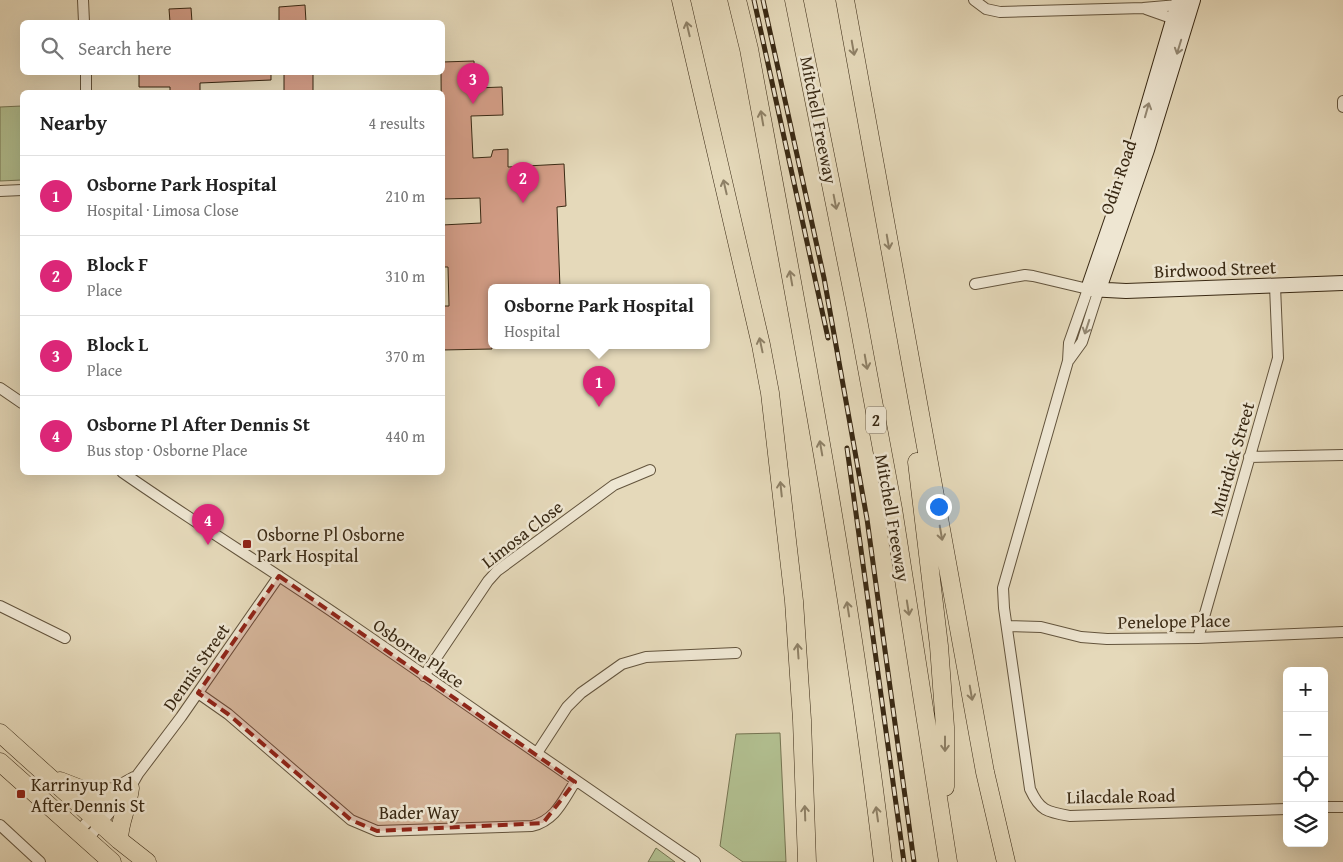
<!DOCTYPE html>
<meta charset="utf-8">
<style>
:root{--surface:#fff;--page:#f6f6f6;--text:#222;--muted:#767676;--line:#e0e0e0;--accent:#db2777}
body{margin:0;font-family:"Gentium Book Plus",serif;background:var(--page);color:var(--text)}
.controls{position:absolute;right:15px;bottom:15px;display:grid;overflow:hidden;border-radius:8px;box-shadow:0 5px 20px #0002}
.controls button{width:45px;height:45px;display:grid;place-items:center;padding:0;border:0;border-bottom:1px solid var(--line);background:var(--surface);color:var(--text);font:25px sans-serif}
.you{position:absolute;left:938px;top:506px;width:18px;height:18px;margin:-12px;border:4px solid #fff;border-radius:50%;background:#1a73e8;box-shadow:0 0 0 8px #1a73e833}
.badge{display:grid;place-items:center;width:32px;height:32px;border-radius:50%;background:var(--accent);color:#fff;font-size:16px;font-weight:700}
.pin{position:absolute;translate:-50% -41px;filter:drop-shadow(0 1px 2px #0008)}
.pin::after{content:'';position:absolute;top:26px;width:18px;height:15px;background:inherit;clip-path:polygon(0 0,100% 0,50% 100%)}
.popup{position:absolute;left:488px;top:284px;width:222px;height:65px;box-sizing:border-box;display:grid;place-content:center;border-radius:8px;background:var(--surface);filter:drop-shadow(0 1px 4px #0005);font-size:16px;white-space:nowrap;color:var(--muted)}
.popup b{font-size:19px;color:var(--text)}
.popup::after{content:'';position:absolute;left:50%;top:100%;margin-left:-10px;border:10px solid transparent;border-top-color:var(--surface)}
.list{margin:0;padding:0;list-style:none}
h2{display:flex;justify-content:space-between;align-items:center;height:65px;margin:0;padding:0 20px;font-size:21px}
h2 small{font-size:16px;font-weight:400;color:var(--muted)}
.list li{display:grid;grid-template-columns:32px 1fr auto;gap:15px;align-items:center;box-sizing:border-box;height:80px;padding:0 20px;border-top:1px solid var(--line)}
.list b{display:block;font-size:19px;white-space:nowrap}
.list p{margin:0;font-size:16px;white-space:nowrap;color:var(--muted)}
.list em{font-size:16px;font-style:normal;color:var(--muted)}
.icon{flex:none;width:28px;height:28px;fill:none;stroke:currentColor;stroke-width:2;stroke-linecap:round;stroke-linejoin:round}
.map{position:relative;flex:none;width:1343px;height:862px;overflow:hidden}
.search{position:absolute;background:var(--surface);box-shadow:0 5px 20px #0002;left:20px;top:20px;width:425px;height:55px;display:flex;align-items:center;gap:12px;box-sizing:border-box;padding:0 18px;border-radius:8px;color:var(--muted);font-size:19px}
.panel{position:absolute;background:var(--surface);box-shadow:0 5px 20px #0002;left:20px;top:90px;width:425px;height:385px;border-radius:8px}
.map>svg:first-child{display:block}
.green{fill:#b2c091;stroke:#757452}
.building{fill:#d59f89;stroke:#382813}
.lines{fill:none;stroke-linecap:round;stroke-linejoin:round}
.street-casing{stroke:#63543d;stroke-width:12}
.secondary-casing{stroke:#382813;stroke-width:16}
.highway-casing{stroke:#382813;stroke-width:19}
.street{stroke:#eee6d2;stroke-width:10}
.secondary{stroke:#eee6d2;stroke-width:14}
.highway{stroke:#e5d9ba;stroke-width:18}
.rail-casing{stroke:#382813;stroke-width:5}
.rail{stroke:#eee6d2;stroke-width:3;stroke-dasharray:9;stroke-linecap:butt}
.oneway{stroke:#8e8066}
.oneway2{stroke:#938772}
.marked{fill:#8f2418;fill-opacity:0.2;stroke:#8f2418;stroke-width:4;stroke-dasharray:10 6;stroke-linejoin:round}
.poi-dot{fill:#8f2418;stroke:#eee6d2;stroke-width:2}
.labels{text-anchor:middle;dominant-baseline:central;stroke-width:5;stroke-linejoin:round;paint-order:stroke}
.shield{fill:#eee6d2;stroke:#6f614c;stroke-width:1}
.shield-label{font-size:16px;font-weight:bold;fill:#382813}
.street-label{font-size:18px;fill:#382813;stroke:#eee6d2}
.poi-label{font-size:18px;fill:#382813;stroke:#eee6d2;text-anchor:start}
</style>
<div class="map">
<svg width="1343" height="862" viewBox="0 0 1343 862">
<rect width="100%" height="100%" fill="#e5d9ba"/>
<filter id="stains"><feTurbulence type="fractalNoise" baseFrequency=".004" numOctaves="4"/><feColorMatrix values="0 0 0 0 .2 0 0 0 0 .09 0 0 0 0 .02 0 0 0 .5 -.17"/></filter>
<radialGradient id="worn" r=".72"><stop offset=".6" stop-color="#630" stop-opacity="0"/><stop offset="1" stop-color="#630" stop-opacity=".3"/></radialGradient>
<path class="green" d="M22,106V180L0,181V107Z
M780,733L786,862H743L720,846L736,734Z
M656,848L675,862H648Z"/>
<path class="building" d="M305,5L306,22H279V7Z
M191,8L192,22H170L169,9Z
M474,61L475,88L502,87L503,115L471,116L473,158L491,157L493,150L508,149V167L564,164L566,206L557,207L560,288H492V349L442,350V306H449L448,267H442V225L481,223L480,198L442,199L441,72H442V62Z
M139,72H271V80L200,83V92H170V87H139Z
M284,72H313V92H284Z"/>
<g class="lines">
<defs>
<path id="street" d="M83,0L84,22
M974,0L986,9L1000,12L1143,8L1178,5L1184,6
M1146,9L1180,21
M86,72V92
M1343,101V107
M0,191L22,190
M975,284L1025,275L1033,276L1088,289L1069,343L1068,361L1003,588L1004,608L1030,789C1040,811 1047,812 1070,816L1287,809
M1069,360L1082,342L1099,289
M0,388L22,403
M1249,457L1343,455
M122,472C195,523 270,569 343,619C461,700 577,782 695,862
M0,606L65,638
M1007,626L1041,627L1081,637L1107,639L1198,638L1343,632
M1198,638L1278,358L1275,286
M424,676L488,581L497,571L614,485L650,470
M198,693L228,714L351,820L377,831L532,826C556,820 563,800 575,782
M537,753L567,707L581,693L622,664L646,657L736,653
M1324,807H1343
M0,825L40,862
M78,832L123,783L134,777
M87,840L130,788L138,774L181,717L279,576"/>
<path id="secondary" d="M1179,0L1129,170L1088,289L1126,291L1343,283
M1099,289L1147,150L1193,0"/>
<path id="highway" d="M681,0L761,345L770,393L794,601L802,720L807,862
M737,0L749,49C799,319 851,589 883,862
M794,0L856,309L893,509L948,862
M845,0L985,772L1006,862
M917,462L939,646L945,727V787
M0,733L119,840L147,862
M0,762L112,862
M60,781L91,793L115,792
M119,840C119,822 128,807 130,788"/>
</defs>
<use href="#street" class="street-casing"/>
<use href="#secondary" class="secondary-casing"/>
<use href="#highway" class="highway-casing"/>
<use href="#street" class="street"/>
<use href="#secondary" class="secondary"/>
<use href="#highway" class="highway"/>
<defs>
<path id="rail" d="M754,0L828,338
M763,0L824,278L867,519L914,862
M847,448L904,862"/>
</defs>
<use href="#rail" class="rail-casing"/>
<use href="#rail" class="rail"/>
</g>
<defs><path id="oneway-shaft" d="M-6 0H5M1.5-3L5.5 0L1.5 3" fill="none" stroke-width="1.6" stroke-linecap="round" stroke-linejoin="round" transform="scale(1.25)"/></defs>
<g class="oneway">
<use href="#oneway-shaft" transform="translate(688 29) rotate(-103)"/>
<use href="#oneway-shaft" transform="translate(853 48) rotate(80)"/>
<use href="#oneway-shaft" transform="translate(762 118) rotate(-100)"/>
<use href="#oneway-shaft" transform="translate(725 187) rotate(-103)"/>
<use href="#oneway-shaft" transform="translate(835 202) rotate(79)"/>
<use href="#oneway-shaft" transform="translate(888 242) rotate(80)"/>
<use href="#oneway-shaft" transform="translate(791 278) rotate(-100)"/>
<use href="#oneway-shaft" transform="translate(761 345) rotate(-102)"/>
<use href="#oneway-shaft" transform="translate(866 362) rotate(80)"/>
<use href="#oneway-shaft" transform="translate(821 448) rotate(-100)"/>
<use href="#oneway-shaft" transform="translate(781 489) rotate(-96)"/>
<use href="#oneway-shaft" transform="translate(941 533) rotate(80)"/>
<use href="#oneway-shaft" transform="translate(908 608) rotate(81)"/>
<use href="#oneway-shaft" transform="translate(848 609) rotate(-99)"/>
<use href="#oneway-shaft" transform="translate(798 651) rotate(-94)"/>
<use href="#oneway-shaft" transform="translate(971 693) rotate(80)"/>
<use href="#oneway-shaft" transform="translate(945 744) rotate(90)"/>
<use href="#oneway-shaft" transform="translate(805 813) rotate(-92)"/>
<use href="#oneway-shaft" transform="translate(877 814) rotate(-98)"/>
</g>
<g class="oneway2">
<use href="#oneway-shaft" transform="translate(1179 47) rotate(107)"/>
<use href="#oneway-shaft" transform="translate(1147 110) rotate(-74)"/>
<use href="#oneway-shaft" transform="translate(1087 327) rotate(108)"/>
</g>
<path class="marked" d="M279,576L575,782L543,823L377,831L351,820L228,714L198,693Z"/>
<g class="poi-dot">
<rect x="242" y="539" width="10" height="10" rx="2.5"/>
<rect x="16" y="789" width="10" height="10" rx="2.5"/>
</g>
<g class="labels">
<rect class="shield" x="866" y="406.5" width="20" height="27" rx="4"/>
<g class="shield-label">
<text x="876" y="420">2</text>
</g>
<g class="street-label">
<text transform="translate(819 120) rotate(79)">Mitchell Freeway</text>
<text transform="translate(1118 177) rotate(-71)">Odin Road</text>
<text transform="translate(1215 269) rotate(-2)">Birdwood Street</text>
<text transform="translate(1232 459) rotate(-74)">Muirdick Street</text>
<text transform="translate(893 518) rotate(80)">Mitchell Freeway</text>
<text transform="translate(522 534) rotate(-38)">Limosa Close</text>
<text transform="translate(1174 621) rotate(-1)">Penelope Place</text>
<text transform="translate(419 653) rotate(35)">Osborne Place</text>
<text transform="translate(196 667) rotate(-55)">Dennis Street</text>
<text transform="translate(1121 796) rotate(-1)">Lilacdale Road</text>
<text x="419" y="812">Bader Way</text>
</g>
<g class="poi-label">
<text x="257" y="534">Osborne Pl Osborne<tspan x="257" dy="21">Park Hospital</tspan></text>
<text x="31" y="784">Karrinyup Rd<tspan x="31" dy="21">After Dennis St</tspan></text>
</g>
</g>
<rect width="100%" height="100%" filter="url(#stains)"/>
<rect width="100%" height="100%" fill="url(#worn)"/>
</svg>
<div class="controls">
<button>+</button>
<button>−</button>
<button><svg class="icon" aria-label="locate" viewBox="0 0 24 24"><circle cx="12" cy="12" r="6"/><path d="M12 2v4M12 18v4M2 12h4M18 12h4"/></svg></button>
<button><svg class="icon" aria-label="layers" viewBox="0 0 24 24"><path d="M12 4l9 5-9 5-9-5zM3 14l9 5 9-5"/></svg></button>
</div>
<div class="you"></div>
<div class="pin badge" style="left:599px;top:407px">1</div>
<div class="popup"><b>Osborne Park Hospital</b>Hospital</div>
<div class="pin badge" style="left:523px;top:203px">2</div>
<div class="pin badge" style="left:473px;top:104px">3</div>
<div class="pin badge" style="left:208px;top:545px">4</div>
<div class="search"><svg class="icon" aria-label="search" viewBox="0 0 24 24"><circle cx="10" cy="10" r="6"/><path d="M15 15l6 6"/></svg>Search here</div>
<section class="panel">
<h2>Nearby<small>4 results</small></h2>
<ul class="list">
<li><span class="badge">1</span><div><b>Osborne Park Hospital</b><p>Hospital · Limosa Close</p></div><em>210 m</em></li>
<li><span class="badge">2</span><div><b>Block F</b><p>Place</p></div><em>310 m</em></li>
<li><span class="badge">3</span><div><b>Block L</b><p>Place</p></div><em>370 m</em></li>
<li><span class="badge">4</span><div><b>Osborne Pl After Dennis St</b><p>Bus stop · Osborne Place</p></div><em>440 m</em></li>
</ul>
</section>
</div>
